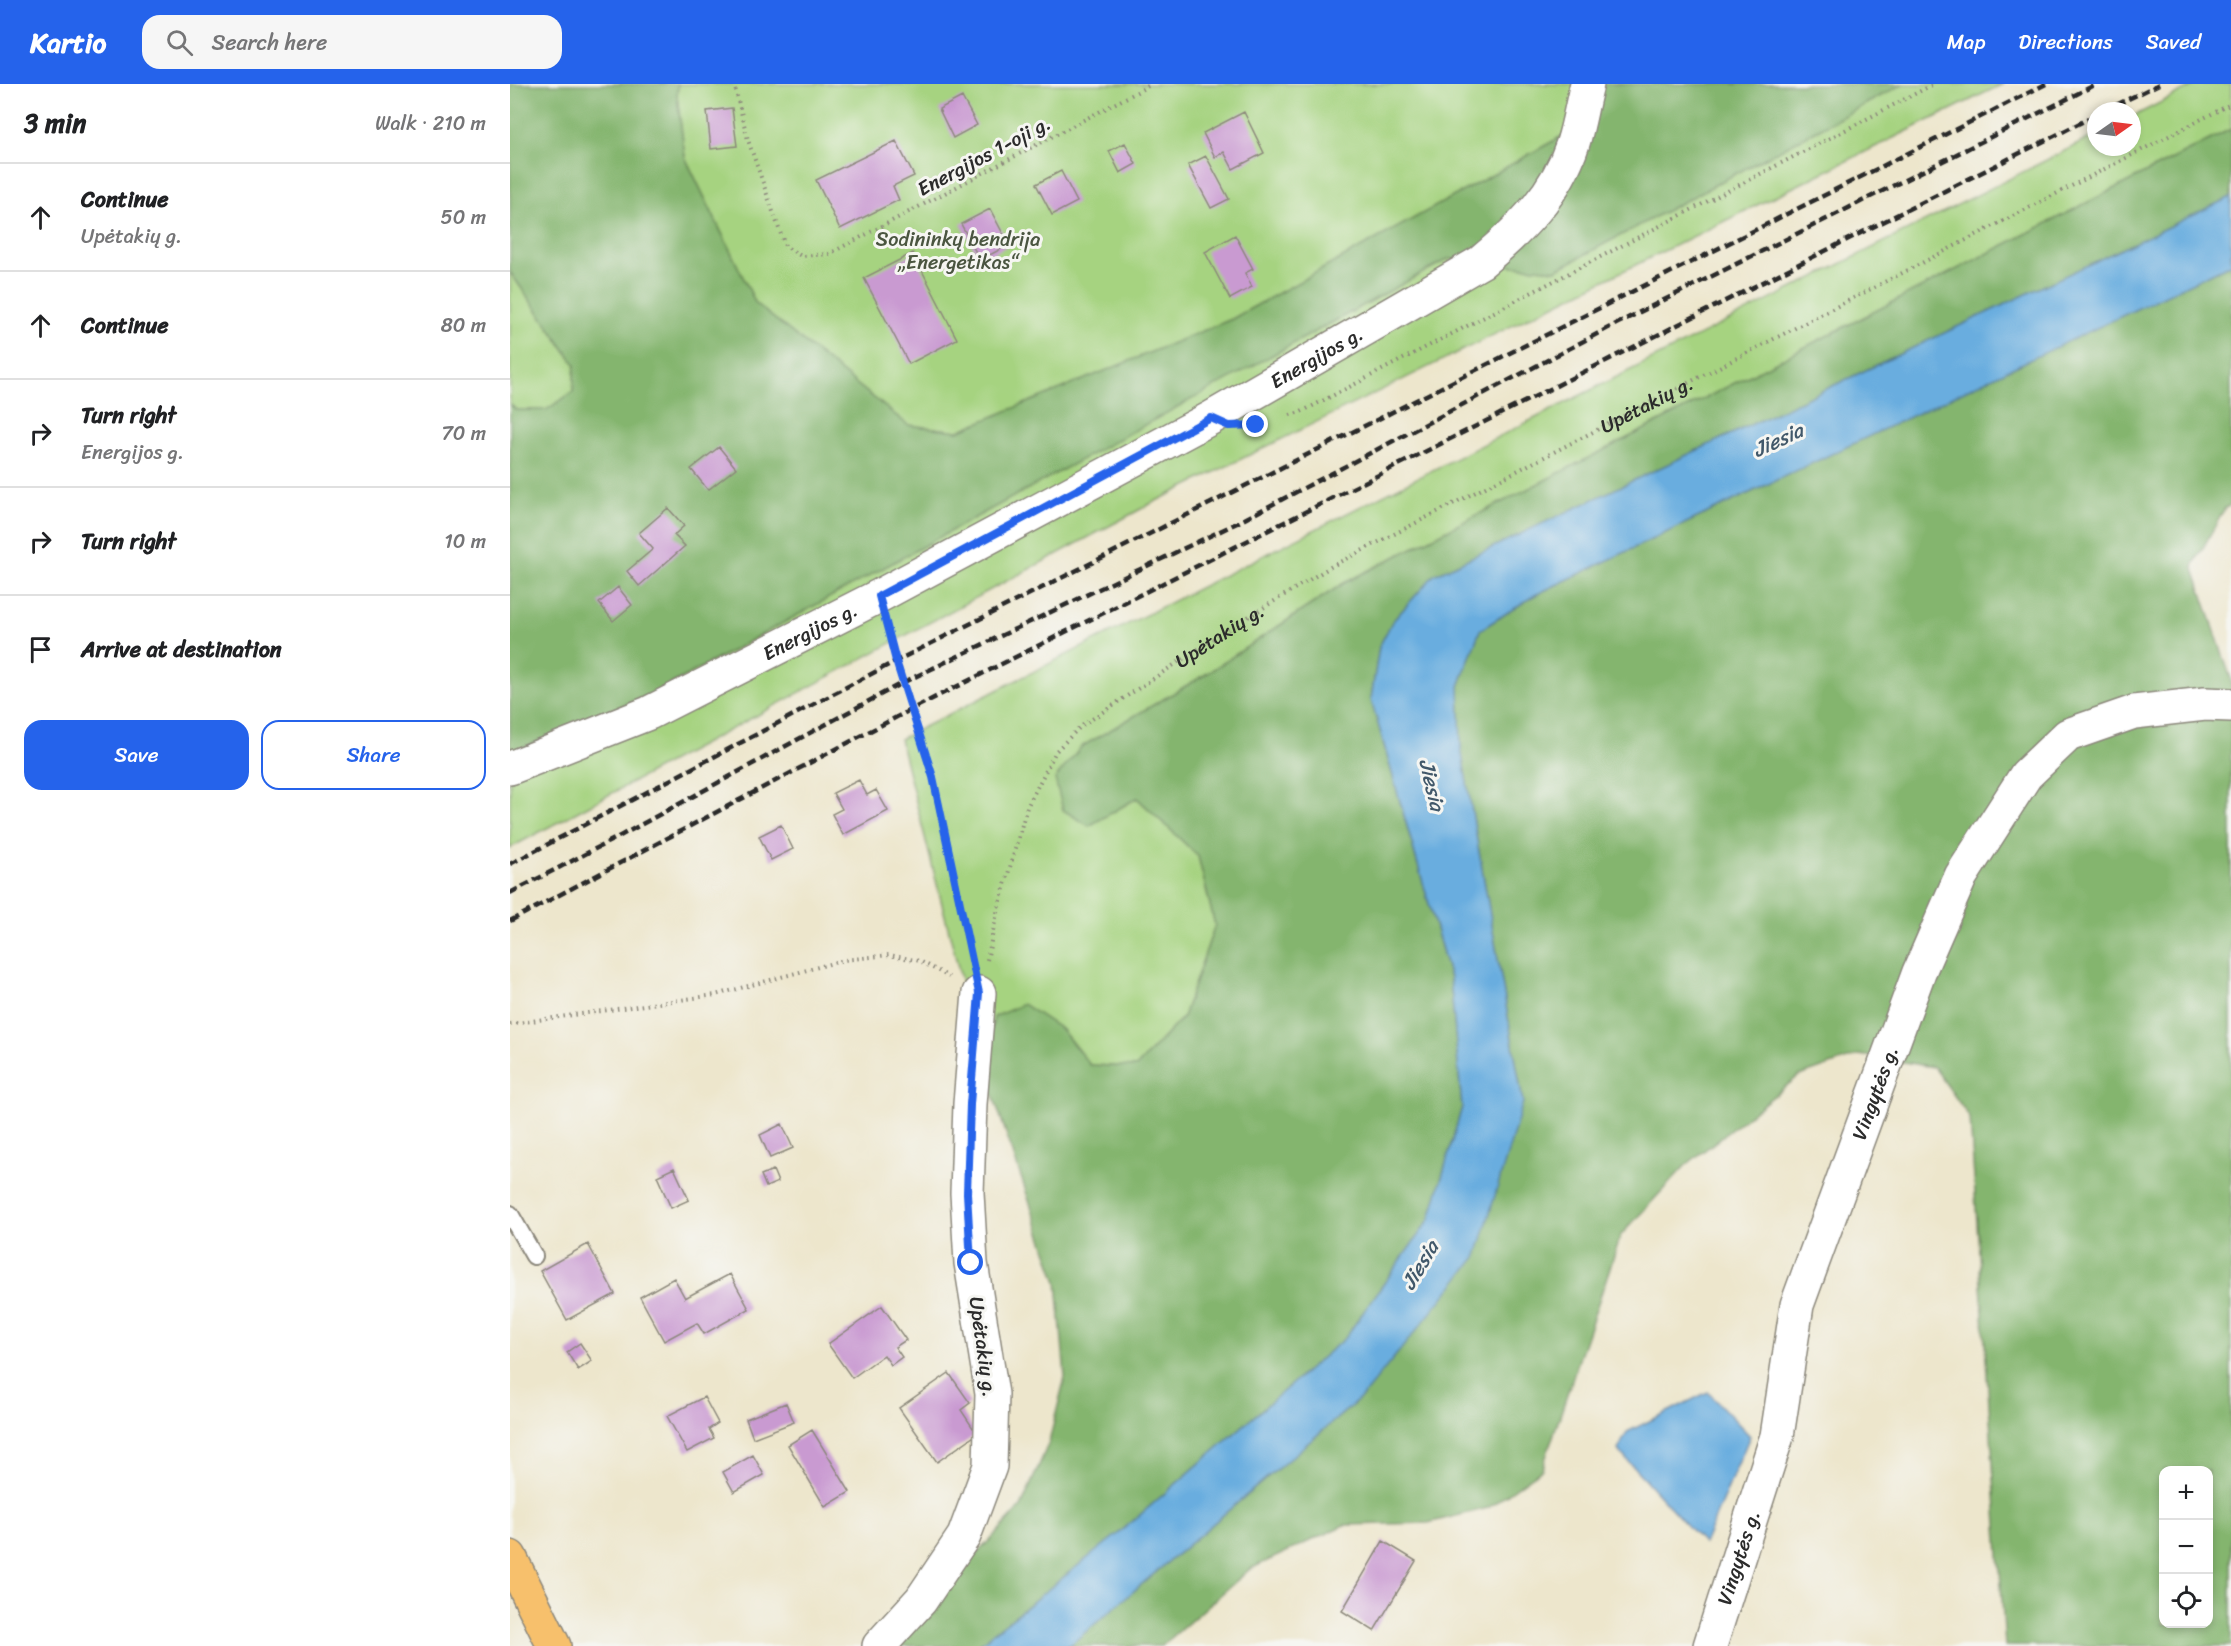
<!DOCTYPE html>
<meta charset="utf-8">
<style>
:root{--surface:#fff;--page:#f6f6f6;--text:#202124;--muted:#757577;--line:#e0e0e0;--accent:#2563eb}
body{margin:0;font-family:Sriracha,sans-serif;background:var(--page);color:var(--text)}
.controls{position:absolute;right:18px;bottom:18px;display:grid;overflow:hidden;border-radius:12px;box-shadow:0 3px 9px #0003}
.controls button{width:54px;height:54px;display:grid;place-items:center;padding:0;border:0;border-bottom:2px solid var(--line);background:var(--surface);color:var(--text);font:30px sans-serif}
.compass{position:absolute;left:1577px;top:18px;width:54px;height:54px;border-radius:50%;background:var(--surface);box-shadow:0 3px 9px #0003;rotate:76deg}
.stop{position:absolute;width:18px;height:18px;margin:-14px;border:4px solid #2563eb;border-radius:50%;background:#fff}
.stop.end{background:#2563eb;border-color:#fff;box-shadow:0 2px 6px #0008}
.list{margin:0;padding:0;list-style:none}
h2{display:flex;justify-content:space-between;align-items:center;height:78px;margin:0;padding:0 24px;font-size:26px}
h2 small{font-size:20px;font-weight:400;color:var(--muted)}
.list li{display:grid;grid-template-columns:39px 1fr auto;gap:18px;align-items:center;box-sizing:border-box;height:108px;padding:0 24px;border-top:2px solid var(--line)}
.list b{display:block;font-size:22px;white-space:nowrap}
.list p{margin:0;font-size:20px;white-space:nowrap;color:var(--muted)}
.list em{font-size:20px;font-style:normal;color:var(--muted)}
.actions{display:flex;gap:12px;padding:18px 24px}
.actions a{flex:1;padding:14px 0;border:2px solid var(--accent);border-radius:18px;text-align:center;font-size:21px;color:var(--accent)}
.actions .main{background:var(--accent);color:#fff}
.icon{flex:none;width:33px;height:33px;fill:none;stroke:currentColor;stroke-width:2;stroke-linecap:round;stroke-linejoin:round}
.map{position:relative;flex:none;width:1721px;height:1562px;overflow:hidden}
header{display:flex;align-items:center;gap:36px;box-sizing:border-box;height:84px;padding:0 30px;background:var(--accent);color:#fff}
header strong{font-size:28px}
nav{display:flex;gap:33px;margin-inline-start:auto;font-size:21px}
.search{width:420px;height:54px;background:var(--page);display:flex;align-items:center;gap:15px;box-sizing:border-box;padding:0 21px;border-radius:18px;color:var(--muted);font-size:22px}
main{display:flex}
aside{flex:1;background:var(--surface)}
.map>svg:first-child{display:block}
.green{fill:#a6d380;stroke:#687f56;stroke-width:1.5}
.forest{fill:#84b56e;stroke:#58704c;stroke-width:1.5;fill-rule:evenodd}
.water{fill:#69addf;stroke:#4a6c85;stroke-width:1.5}
.building{fill:#c99ad1}
.lines{fill:none;stroke-linecap:round;stroke-linejoin:round}
.lane-casing{stroke:#8c887c;stroke-width:20}
.street-casing{stroke:#8c887c;stroke-width:36}
.primary-casing{stroke:#8c887c;stroke-width:36}
.path{stroke:#8c887c;stroke-width:4;stroke-dasharray:1.5 4.5;stroke-linecap:butt}
.lane{stroke:#fff;stroke-width:16}
.street{stroke:#fff;stroke-width:33}
.primary{stroke:#f7c06c;stroke-width:33}
.rail{stroke:#2b2b2b;stroke-width:4.5;stroke-dasharray:9 4.5;stroke-linecap:butt}
.route{stroke:#2563eb;stroke-width:8}
.labels{text-anchor:middle;dominant-baseline:central;stroke-width:6;stroke-linejoin:round;paint-order:stroke}
.street-label{font-size:20px;fill:#2b2b2b;stroke:#f6f6f2}
.park-label{font-size:20px;fill:#4a5540;stroke:#f6f6f2}
.water-label{font-size:21px;font-style:italic;fill:#41586a;stroke:#f6f6f2}
</style>
<header>
<strong>Kartio</strong>
<div class="search"><svg class="icon" aria-label="search" viewBox="0 0 24 24"><circle cx="10" cy="10" r="6"/><path d="M15 15l6 6"/></svg>Search here</div>
<nav><a>Map</a><a>Directions</a><a>Saved</a></nav>
</header>
<main>
<aside>
<h2>3 min<small>Walk · 210 m</small></h2>
<ul class="list">
<li><svg class="icon" aria-label="ahead" viewBox="0 0 24 24"><path d="M12 20V5M6 11l6-6 6 6"/></svg><div><b>Continue</b><p>Upėtakių g.</p></div><em>50 m</em></li>
<li><svg class="icon" aria-label="ahead" viewBox="0 0 24 24"><path d="M12 20V5M6 11l6-6 6 6"/></svg><div><b>Continue</b></div><em>80 m</em></li>
<li><svg class="icon" aria-label="right" viewBox="0 0 24 24"><path d="M7 20v-9h11M14 6l5 5-5 5"/></svg><div><b>Turn right</b><p>Energijos g.</p></div><em>70 m</em></li>
<li><svg class="icon" aria-label="right" viewBox="0 0 24 24"><path d="M7 20v-9h11M14 6l5 5-5 5"/></svg><div><b>Turn right</b></div><em>10 m</em></li>
<li><svg class="icon" aria-label="arrive" viewBox="0 0 24 24"><path d="M6 21V4h12l-3 4 3 4H6"/></svg><div><b>Arrive at destination</b></div></li>
</ul>
<div class="actions"><a class="main">Save</a><a>Share</a></div>
</aside>
<div class="map">
<svg width="1721" height="1562" viewBox="0 0 1721 1562">
<rect width="100%" height="100%" fill="#f6f6f2"/>
<filter id="ink" filterUnits="userSpaceOnUse"><feTurbulence type="fractalNoise" baseFrequency=".0167" numOctaves="2"/><feDisplacementMap in="SourceGraphic" scale="12" xChannelSelector="R" yChannelSelector="G"/><feConvolveMatrix kernelMatrix="1 2 1 2 8 2 1 2 1" color-interpolation-filters="sRGB"/></filter>
<filter id="wash" filterUnits="userSpaceOnUse"><feTurbulence type="fractalNoise" baseFrequency=".008" numOctaves="4" result="noise"/><feDisplacementMap in="SourceGraphic" scale="24" xChannelSelector="R" yChannelSelector="G"/><feGaussianBlur stdDeviation="1.35" result="paint"/><feColorMatrix in="noise" values="0 0 0 0 0 0 0 0 0 0 0 0 0 0 0 0 0 1.4 0 .05"/><feComposite in="paint" operator="in"/></filter>
<g filter="url(#wash)">
<rect width="100%" height="100%" fill="#ede6cc"/>
<path class="green" d="M168,0H1090L1085,34L722,235L448,347L398,341L246,220L175,73L167,12Z
M1393,0H1493L644,418L0,764V669L152,605L938,175L1046,186Z
M1687,0H1721V45L834,499L693,592L571,663L579,742L627,714L688,772L705,841L673,933L626,983L580,981L551,945L474,985L390,655L1586,51V63H1622V33Z
M0,188L65,280L63,308L36,326H6L0,320Z"/>
<path class="forest" d="M0,0H168L167,12L175,73L246,220L398,341L448,347L722,235L1085,34L1090,0H1393L1046,186L938,175L152,605L0,669V320L6,326H36L63,308L65,280L0,188Z
M1721,45V113L924,491L882,538L869,563L861,615L940,894L952,1023L920,1135L835,1254L609,1449L467,1562H379L511,1423L539,1358L555,1293L547,1198L474,985L484,933L513,920L551,945L580,981L626,983L673,933L705,841L688,772L627,714L579,742L553,726L545,695L571,663L693,592L834,499Z
M1721,180V421L1715,424L1683,482L1721,595V1562H1495L1460,1034L1424,983L1349,971L1289,992L1176,1081L1111,1151L1032,1385L978,1424L918,1439L834,1441L740,1485L652,1562H559L852,1313L1013,1018L951,665L949,602L970,546L1025,511ZM1654,1386H1698V1540H1654Z"/>
<path class="water" d="M1721,113V180L1025,511L970,546L949,602L951,665L1013,1018L967,1172L852,1313L559,1562H467L609,1449L835,1254L920,1135L952,1023L940,894L861,615L869,563L882,538L924,491Z
M1198,1308L1240,1352L1194,1460L1108,1366L1117,1348Z"/>
<g id="blocks">
<path class="building" d="M452,13L467,41L443,54L429,25Z
M222,24L227,62L201,65L197,27Z
M734,28L754,69L723,85L714,68L705,73L693,49Z
M386,57L404,92L383,102L389,116L330,145L306,96Z
M615,59L626,80L610,89L599,67Z
M696,72L719,115L701,124L678,81Z
M551,87L567,118L542,131L526,100Z
M480,125L499,161L470,176L451,140Z
M725,151L743,185L735,189L742,203L720,215L695,168Z
M403,169L447,255L399,280L354,194Z
M209,363L226,384L198,406L181,385Z
M158,424L174,442L164,451L175,462L129,502L117,487L143,465L129,449Z
M108,503L122,521L103,537L89,519Z
M349,696L357,711L366,706L378,727L333,751L322,730L332,725L323,709Z
M271,741L283,765L261,776L249,752Z
M272,1040L283,1064L260,1074L250,1051Z
M164,1084L179,1116L161,1124L147,1092Z
M263,1086L268,1098L256,1103L251,1091Z
M78,1160L105,1210L57,1236L30,1187Z
M220,1190L239,1225L194,1250L187,1239L154,1257L130,1213L164,1194L175,1214Z
M372,1222L396,1256L385,1263L392,1273L381,1281L374,1271L342,1294L318,1260Z
M70,1259L82,1277L68,1286L57,1268Z
M439,1289L460,1319L451,1326L467,1350L427,1378L389,1324Z
M194,1313L208,1339L199,1345L204,1354L177,1368L157,1332Z
M276,1319L284,1338L243,1354L236,1335Z
M302,1346L340,1408L315,1423L278,1361Z
M243,1371L254,1391L224,1408L213,1388Z
M873,1457L906,1477L864,1547L832,1527Z"/>
</g>
</g>
<g filter="url(#ink)">
<use href="#blocks" fill-opacity="0" stroke="#8c887c" stroke-width="1.5"/>
<g class="lines">
<defs>
<path id="lane" d="M0,1130L24,1172"/>
<g id="street">
<path id="s2" d="M0,684L139,629L369,512L701,334L971,178C1011,145 1047,109 1063,59C1069,40 1072,19 1077,0"/>
<path d="M369,1562L411,1516L454,1452L480,1382L482,1310L461,1179L457,1109L460,1020L469,909"/>
<path id="s3" d="M1200,1562L1267,1352L1287,1221L1409,888L1451,792L1516,691L1558,651L1624,628L1695,620L1721,621"/>
</g>
<path id="primary" d="M0,1473L44,1562"/>
</defs>
<use href="#lane" class="lane-casing"/>
<use href="#street" class="street-casing"/>
<use href="#primary" class="primary-casing"/>
<g class="path">
<path d="M224,0L238,56L275,162L291,172L319,170L642,0"/>
<path d="M780,331L791,328L1424,0"/>
<path d="M377,544L423,693L462,877"/>
<path id="s1" d="M477,876L487,829L517,723L546,667L570,643L720,544L822,482L1721,20"/>
<path d="M0,940L205,911L334,876L379,871L410,877L439,893"/>
</g>
<use href="#lane" class="lane"/>
<use href="#street" class="street"/>
<use href="#primary" class="primary"/>
<path class="rail" d="M1594,27L1649,0
M0,780L386,577L1536,0
M0,809L110,752L392,599L727,439L1108,239L1587,0
M0,837L402,625L1586,31"/>
</g>
</g>
<g class="lines" filter="url(#ink)">
<path class="route" d="M461,1179L457,1109L460,1020L469,909L423,693L386,577L369,512L701,334L719,342L746,341"/>
</g>
<g class="labels">
<g class="street-label">
<text transform="translate(474 72) rotate(-28)">Energijos 1-oji g.</text>
<text stroke="none"><textPath href="#s2" startOffset="906">Energijos g.</textPath></text>
<text stroke="none"><textPath href="#s1" startOffset="908">Upėtakių g.</textPath></text>
<text stroke="none"><textPath href="#s2" startOffset="330">Energijos g.</textPath></text>
<text stroke="none"><textPath href="#s1" startOffset="422">Upėtakių g.</textPath></text>
<text stroke="none"><textPath href="#s3" startOffset="579">Vingytės g.</textPath></text>
<text transform="translate(473 1263) rotate(82)">Upėtakių g.</text>
<text stroke="none"><textPath href="#s3" startOffset="93">Vingytės g.</textPath></text>
</g>
<g class="park-label">
<text x="448" y="155">Sodininkų bendrija<tspan x="448" dy="23">„Energetikas“</tspan></text>
</g>
<g class="water-label">
<text transform="translate(1268 356) rotate(-25)">Jiesia</text>
<text transform="translate(922 701) rotate(77)">Jiesia</text>
<text transform="translate(910 1181) rotate(-59)">Jiesia</text>
</g>
</g>
</svg>
<div class="controls">
<button>+</button>
<button>−</button>
<button><svg class="icon" aria-label="locate" viewBox="0 0 24 24"><circle cx="12" cy="12" r="6"/><path d="M12 2v4M12 18v4M2 12h4M18 12h4"/></svg></button>
</div>
<svg class="compass" viewBox="-18 -18 36 36"><path d="M0-13l5 13h-10z" fill="#e53935"/><path d="M0 13l5-13h-10z" fill="#757577"/></svg>
<div class="stop" style="left:461px;top:1179px"></div>
<div class="stop end" style="left:746px;top:341px"></div>
</div>
</main>
